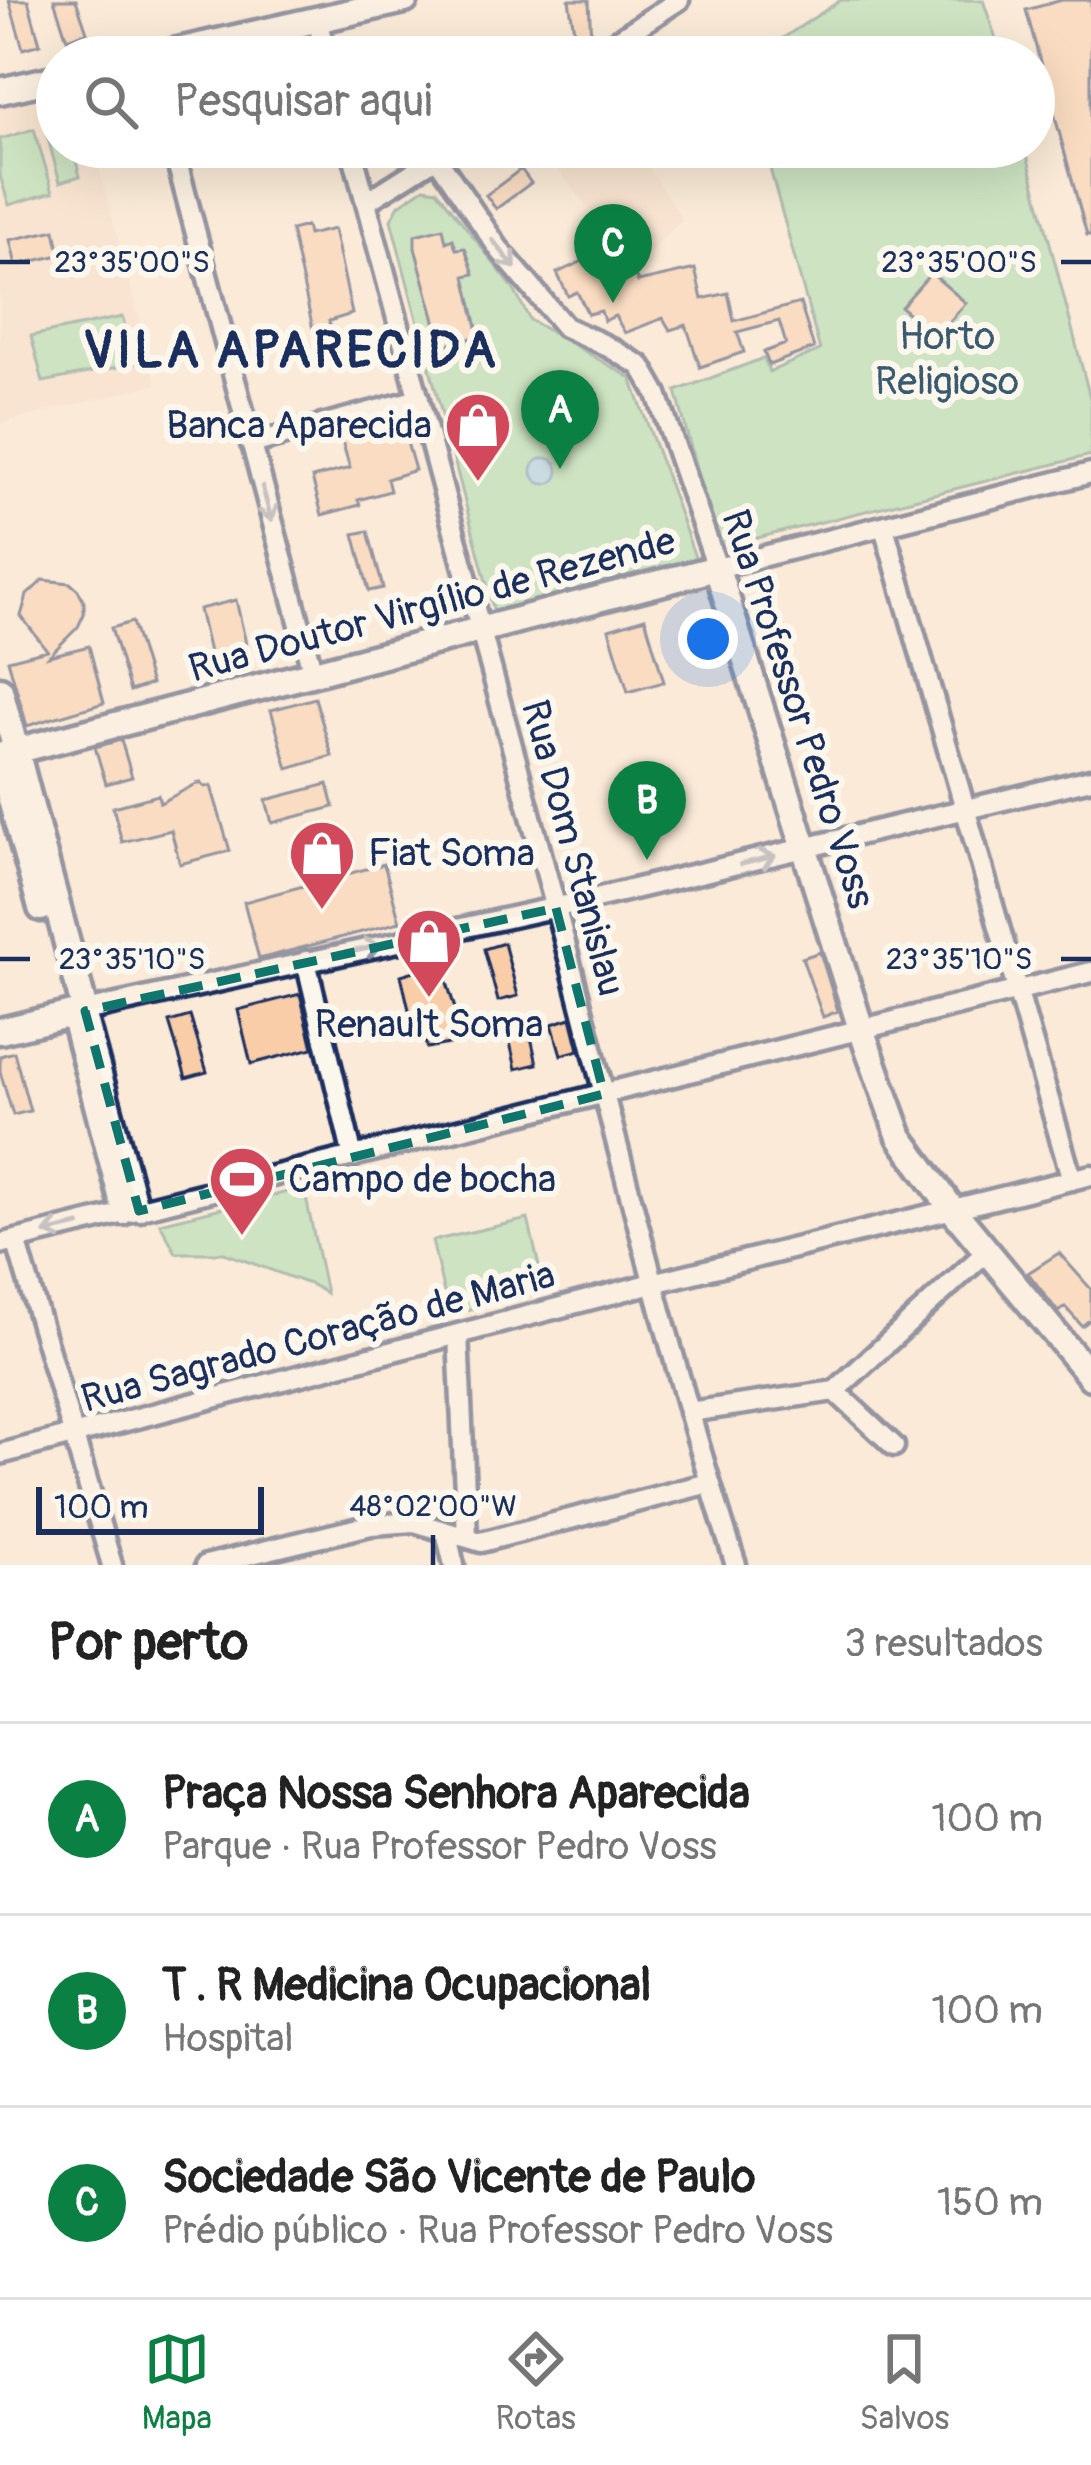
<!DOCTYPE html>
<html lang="pt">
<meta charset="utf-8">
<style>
:root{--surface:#fff;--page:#f6f6f6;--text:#222;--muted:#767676;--line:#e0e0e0;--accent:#0b8043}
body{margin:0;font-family:Pangolin,sans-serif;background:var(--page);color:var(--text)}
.scale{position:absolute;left:36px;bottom:30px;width:228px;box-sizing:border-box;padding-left:12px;border:6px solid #1b2f5e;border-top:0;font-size:33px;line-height:42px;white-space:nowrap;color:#1b2f5e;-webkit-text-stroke:9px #fbf7ec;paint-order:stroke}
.you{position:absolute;left:708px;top:639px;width:42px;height:42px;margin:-30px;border:9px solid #fff;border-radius:50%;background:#1a73e8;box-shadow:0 0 0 18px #1a73e833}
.badge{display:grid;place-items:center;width:78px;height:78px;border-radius:50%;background:var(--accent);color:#fff;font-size:39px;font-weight:700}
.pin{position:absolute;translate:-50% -99px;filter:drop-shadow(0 3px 6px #0008)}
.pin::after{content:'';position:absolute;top:63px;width:42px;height:36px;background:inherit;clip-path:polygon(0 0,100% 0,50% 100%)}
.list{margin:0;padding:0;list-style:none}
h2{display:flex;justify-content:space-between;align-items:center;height:156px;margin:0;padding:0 48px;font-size:51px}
h2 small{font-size:39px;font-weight:400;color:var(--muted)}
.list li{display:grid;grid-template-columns:78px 1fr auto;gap:36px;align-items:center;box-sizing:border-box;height:192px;padding:0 48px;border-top:3px solid var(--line)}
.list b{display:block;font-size:45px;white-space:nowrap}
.list p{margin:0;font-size:39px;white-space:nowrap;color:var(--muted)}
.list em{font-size:39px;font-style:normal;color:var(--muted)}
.icon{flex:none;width:66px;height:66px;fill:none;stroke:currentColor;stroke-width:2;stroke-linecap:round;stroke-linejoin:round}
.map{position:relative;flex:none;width:1091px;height:1565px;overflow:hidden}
.search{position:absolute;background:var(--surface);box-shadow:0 12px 48px #0002;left:36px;right:36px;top:36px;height:132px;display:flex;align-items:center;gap:30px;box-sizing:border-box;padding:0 42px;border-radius:66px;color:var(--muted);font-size:45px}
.sheet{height:732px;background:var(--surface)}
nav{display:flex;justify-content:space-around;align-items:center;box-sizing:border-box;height:168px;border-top:3px solid var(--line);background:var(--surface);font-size:33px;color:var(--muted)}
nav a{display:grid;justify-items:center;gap:6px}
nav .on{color:var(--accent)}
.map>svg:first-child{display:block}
.built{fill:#f5ddc7}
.green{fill:#98dca7;stroke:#5a8682;stroke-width:3}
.water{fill:#90cbf0;stroke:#618db6;stroke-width:3}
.building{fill:#f8cda7;stroke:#1b2f5e;stroke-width:3}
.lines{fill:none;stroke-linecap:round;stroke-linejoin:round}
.minor-casing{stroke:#1b2f5e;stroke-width:27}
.major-casing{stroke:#1b2f5e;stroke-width:33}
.minor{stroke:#fbf7ec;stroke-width:18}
.major{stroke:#fbf7ec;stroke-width:24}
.oneway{stroke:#8b93a5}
.marked{fill:none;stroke:#0f766e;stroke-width:9;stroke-dasharray:24 15;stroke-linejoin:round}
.ticks{fill:none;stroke:#1b2f5e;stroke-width:4.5}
.labels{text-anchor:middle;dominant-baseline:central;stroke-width:12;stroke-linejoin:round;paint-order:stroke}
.park-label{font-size:39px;fill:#3a5a70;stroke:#fbf7ec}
.poi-label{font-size:39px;fill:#1b2f5e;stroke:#fbf7ec;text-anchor:start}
.street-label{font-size:39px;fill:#1b2f5e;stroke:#fbf7ec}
.district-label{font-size:51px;font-weight:bold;letter-spacing:3px;fill:#1b2f5e;stroke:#fbf7ec}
.ticks-label{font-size:30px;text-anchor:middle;fill:#1b2f5e;stroke:#fbf7ec;stroke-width:12;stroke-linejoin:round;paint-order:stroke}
</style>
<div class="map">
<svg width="1091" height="1565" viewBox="0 0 1091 1565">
<rect width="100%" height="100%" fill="#faead7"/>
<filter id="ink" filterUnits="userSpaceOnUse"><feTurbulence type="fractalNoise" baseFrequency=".00833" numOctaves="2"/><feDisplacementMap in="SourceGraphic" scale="24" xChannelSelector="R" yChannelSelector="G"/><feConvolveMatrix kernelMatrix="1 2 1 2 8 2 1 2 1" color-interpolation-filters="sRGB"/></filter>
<g filter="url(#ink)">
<path class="built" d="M49,86L57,115V147H93L156,384L0,423V100Z
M540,147H636L682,220L635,265Z"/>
<path class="green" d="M841,0H983L1002,57H754Z
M34,129L53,192L9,205L0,176V139Z
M57,132V147H72L80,176L60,182L47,135Z
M764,147H1025L1091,402V455L717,548L676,391L764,358L769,372L820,350Z
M424,188L437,190L513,288L530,320L631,378L696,560L494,612L391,220L399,205Z
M122,317L137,363L43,382L31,336Z
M304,1188L326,1293L312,1285L224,1253H176L160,1223Z
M528,1219L545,1292L449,1314L432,1241Z"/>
<path class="water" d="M532 471a13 13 0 1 1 26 0a13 13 0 1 1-26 0Z"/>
<path class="building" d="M9,0H28L40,44L23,49Z
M54,0H76L87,32L67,39Z
M569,0H589L591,41L583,46L578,55Z
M1062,0H1091V235H1087L1026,10Z
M304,40L308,53L292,57H261L259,50Z
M521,169L531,183L496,209L486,195Z
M306,226L308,235L334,229L352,314L329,321L330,325L313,329L291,230Z
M443,228L446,242L453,239L456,249L465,248L474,274L465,276L479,336L442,346L415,248V235Z
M55,230L60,255L16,265L10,240Z
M594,256L606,283L632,270L638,282L695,269L702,299L728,293L734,321L800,303L814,348L769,365L764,352L786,344L779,321L737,332L744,352L700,367L686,325L670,330L663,318L625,333L615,316L604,321L601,311L588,314L577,292L568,296L557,273Z
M931,273L966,303L936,337L901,307Z
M400,418L415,470L387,479L390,491L358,500L360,505L322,515L312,478L350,468L340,434Z
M368,531L383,588L369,591L354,534Z
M43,580L70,583L78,590L84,602V614L78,627L49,656L89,646L104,703L27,726L8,660L47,650L21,616L27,595Z
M236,600L250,661L213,670L199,609Z
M645,618L664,682L628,692L609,629Z
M132,622L151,684L130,691L111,628Z
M315,698L332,756L288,769L271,710Z
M121,740L132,777L106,784L95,747Z
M200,782L205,787L211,786L230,851L180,864L171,830L122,842L113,807L158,795L160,803Z
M328,784L334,807L272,823L266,800Z
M384,864L400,922L259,959L244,902Z
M504,943L518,996L498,1001L484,949Z
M820,952L838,1011L823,1017L802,958Z
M441,963L465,1041L427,1048L421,1026L413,1027L401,975Z
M300,994L313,1048L251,1064L238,1010Z
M190,1016L207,1072L186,1078L169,1022Z
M571,1018L579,1050L561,1055L552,1024Z
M528,1024L537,1064L516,1069L507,1029Z
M14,1052L30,1111L13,1115L0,1072V1056Z
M1059,1253L1091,1289V1319L1082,1326L1065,1307L1058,1312L1028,1273Z"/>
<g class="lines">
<defs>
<path id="minor" d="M317,20L327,57
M591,57L679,0
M173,147L313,674
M351,147C418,401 488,655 556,909C614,1128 666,1349 736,1565
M437,158L499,249L565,327L605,345L641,366L657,394L717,568L1091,473
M366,202L453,147
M251,444L419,399
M884,527L1072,1180
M306,961L353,1157
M70,1014L123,1215
M139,1211L85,1011L571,904L1091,779
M16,1240L112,1565
M0,1244L1091,972
M458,1334L467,1537
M835,1391L894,1446
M689,1412L835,1391L987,1251
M0,1454L653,1283L1091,1175
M446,1532L454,1565
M206,1565L371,1525L414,1522L481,1542L709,1483"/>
<path id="major" d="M151,57L405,0
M0,91L57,78
M0,690L85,1011L0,1031
M0,755L717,568L861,1029L900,1137L952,1209L1091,1377
M0,760L41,908"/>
</defs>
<use href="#minor" class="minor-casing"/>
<use href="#major" class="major-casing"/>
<use href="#minor" class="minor"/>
<use href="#major" class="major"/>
</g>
<defs><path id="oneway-shaft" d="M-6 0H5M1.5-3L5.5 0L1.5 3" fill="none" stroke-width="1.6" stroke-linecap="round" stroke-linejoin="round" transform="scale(3)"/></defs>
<g class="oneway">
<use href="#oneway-shaft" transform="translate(504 254) rotate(51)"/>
<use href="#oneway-shaft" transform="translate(267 504) rotate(75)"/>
<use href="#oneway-shaft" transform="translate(758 860) rotate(-14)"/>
<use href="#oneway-shaft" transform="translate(363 949) rotate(-12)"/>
<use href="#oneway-shaft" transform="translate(62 1229) rotate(167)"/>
</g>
</g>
<path d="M0 0H1091V1565H0ZM556,908L604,1094L139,1211L85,1011Z" fill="#faead7" fill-opacity=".55" fill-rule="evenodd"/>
<path class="marked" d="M556,908L604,1094L139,1211L85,1011Z"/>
<path class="ticks" d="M0,262H30M1061,262H1091M0,959H30M1061,959H1091M433,1535V1565"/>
<defs>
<symbol id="shop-pin" viewBox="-11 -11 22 30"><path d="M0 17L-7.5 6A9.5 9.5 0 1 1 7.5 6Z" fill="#d1495b" stroke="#fbf7ec"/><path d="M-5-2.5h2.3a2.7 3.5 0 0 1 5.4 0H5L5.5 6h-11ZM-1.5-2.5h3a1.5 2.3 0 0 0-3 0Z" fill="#fff"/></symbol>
<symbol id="stadium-pin" viewBox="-11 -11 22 30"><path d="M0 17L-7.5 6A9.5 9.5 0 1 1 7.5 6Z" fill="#d1495b" stroke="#fbf7ec"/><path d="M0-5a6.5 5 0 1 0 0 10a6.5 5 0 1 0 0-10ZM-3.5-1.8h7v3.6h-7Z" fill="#fff"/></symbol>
</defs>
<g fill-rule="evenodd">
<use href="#shop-pin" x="440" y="387" width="76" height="104"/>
<use href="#shop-pin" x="284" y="815" width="76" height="104"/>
<use href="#shop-pin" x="391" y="903" width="76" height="104"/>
<use href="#stadium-pin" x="204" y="1141" width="76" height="104"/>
</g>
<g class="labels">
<g class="park-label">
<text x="947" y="336">Horto<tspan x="947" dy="45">Religioso</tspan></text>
</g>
<g class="poi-label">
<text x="432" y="425" text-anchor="end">Banca Aparecida</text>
<text x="368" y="853">Fiat Soma</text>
<text x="429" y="1024" text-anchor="middle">Renault Soma</text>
<text x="288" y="1179">Campo de bocha</text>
</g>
<g class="street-label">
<text transform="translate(432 605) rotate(-15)">Rua Doutor Virgílio de Rezende</text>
<text transform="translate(798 709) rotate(72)">Rua Professor Pedro Voss</text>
<text transform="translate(573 848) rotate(75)">Rua Dom Stanislau</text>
<text transform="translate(318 1337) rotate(-15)">Rua Sagrado Coração de Maria</text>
</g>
<g class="district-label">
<text x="291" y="351">VILA APARECIDA</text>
</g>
</g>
<g class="ticks-label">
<text x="132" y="272">23°35'00"S</text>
<text x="959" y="272">23°35'00"S</text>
<text x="132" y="969">23°35'10"S</text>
<text x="959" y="969">23°35'10"S</text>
<text x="433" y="1516">48°02'00"W</text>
</g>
</svg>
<div class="scale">100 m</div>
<div class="you"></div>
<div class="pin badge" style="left:560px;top:469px">A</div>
<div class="pin badge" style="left:647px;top:860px">B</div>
<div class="pin badge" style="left:613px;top:303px">C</div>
<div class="search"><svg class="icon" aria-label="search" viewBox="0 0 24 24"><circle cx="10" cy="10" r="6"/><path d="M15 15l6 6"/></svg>Pesquisar aqui</div>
</div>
<section class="sheet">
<h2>Por perto<small>3 resultados</small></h2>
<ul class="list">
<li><span class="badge">A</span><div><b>Praça Nossa Senhora Aparecida</b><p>Parque · Rua Professor Pedro Voss</p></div><em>100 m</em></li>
<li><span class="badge">B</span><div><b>T . R Medicina Ocupacional</b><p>Hospital</p></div><em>100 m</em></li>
<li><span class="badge">C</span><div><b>Sociedade São Vicente de Paulo</b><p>Prédio público · Rua Professor Pedro Voss</p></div><em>150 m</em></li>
</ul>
</section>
<nav>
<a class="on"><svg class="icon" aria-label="map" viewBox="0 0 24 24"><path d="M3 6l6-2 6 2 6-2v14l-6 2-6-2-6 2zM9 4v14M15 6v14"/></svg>Mapa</a>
<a><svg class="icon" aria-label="directions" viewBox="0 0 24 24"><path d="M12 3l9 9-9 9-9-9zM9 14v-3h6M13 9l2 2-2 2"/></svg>Rotas</a>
<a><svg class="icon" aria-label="saved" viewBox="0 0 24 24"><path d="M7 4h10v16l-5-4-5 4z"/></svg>Salvos</a>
</nav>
